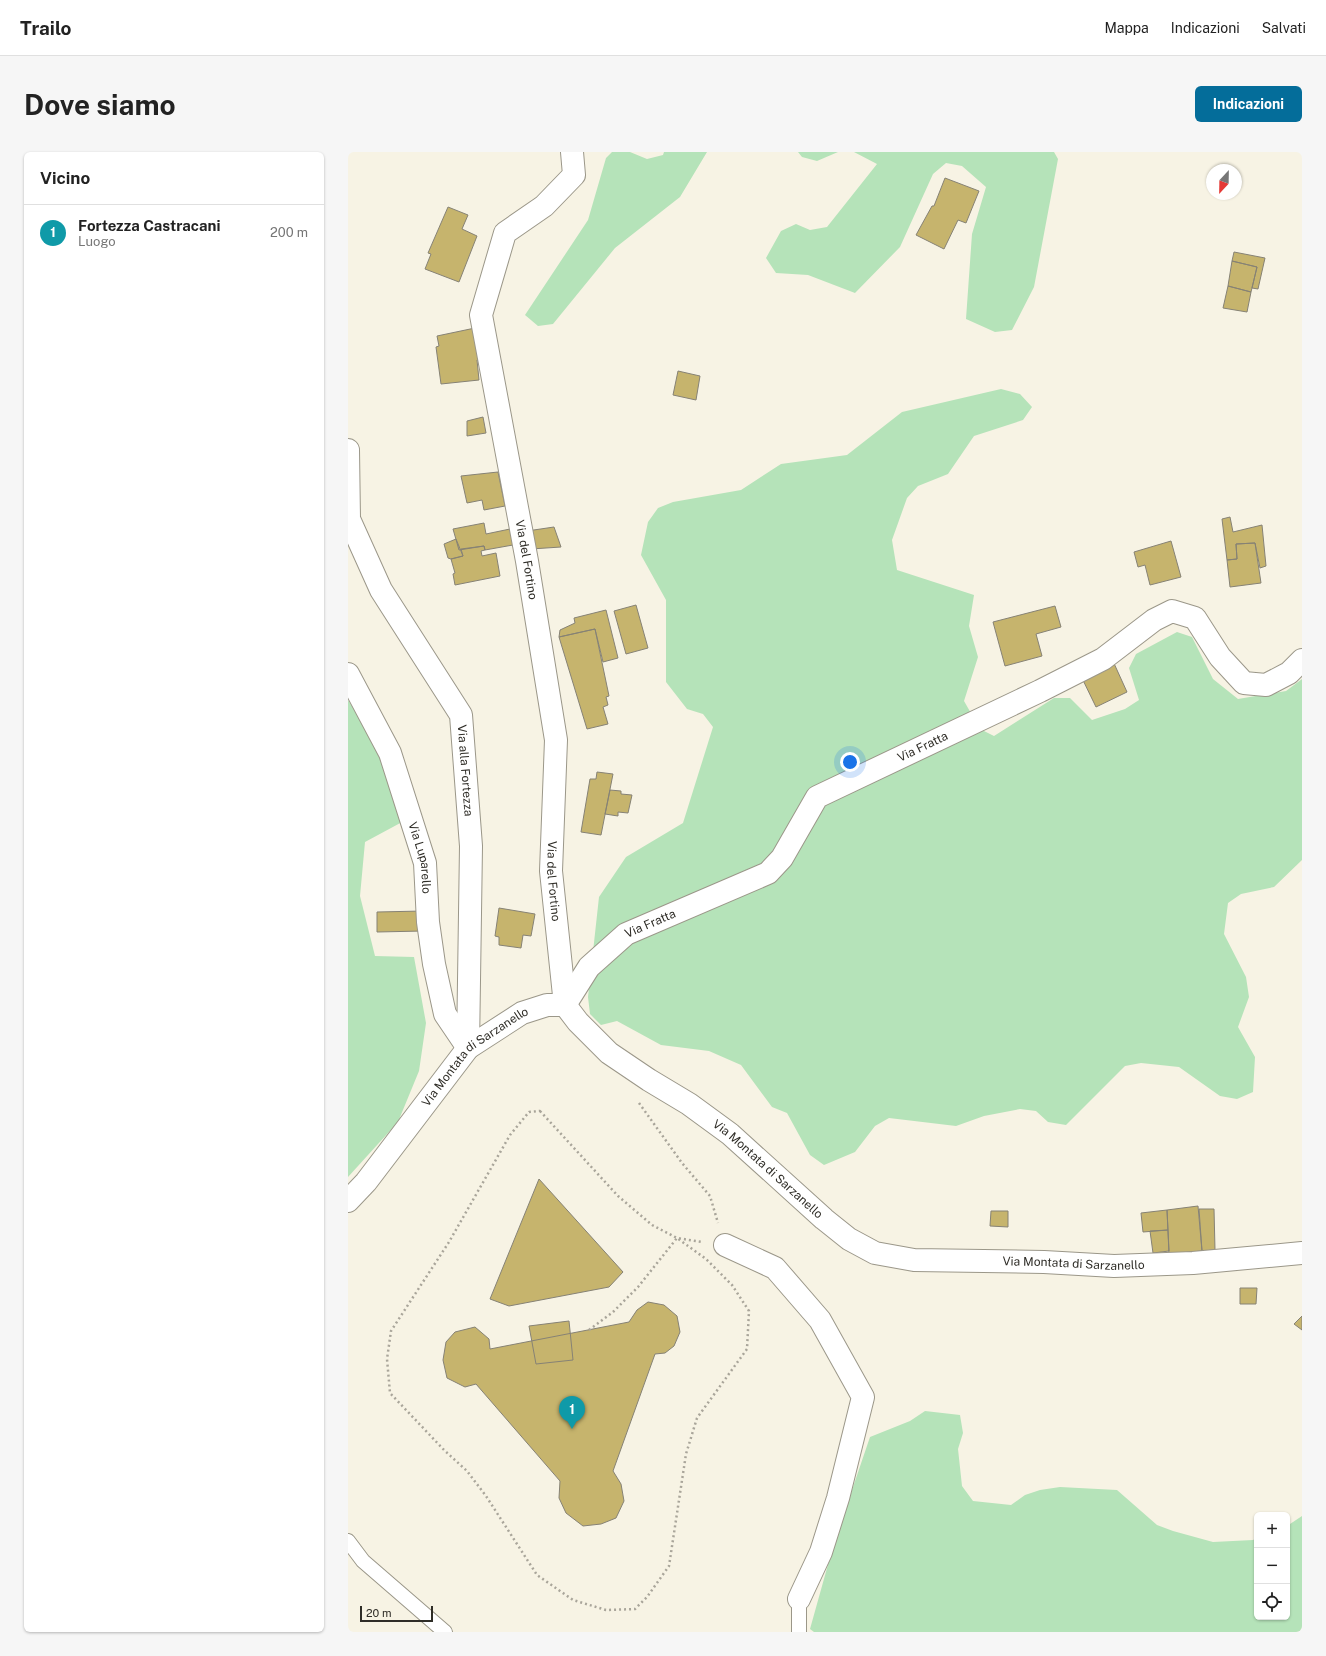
<!DOCTYPE html>
<html lang="it">
<meta charset="utf-8">
<style>
:root{--surface:#fff;--page:#f6f6f6;--text:#222;--muted:#767676;--line:#e0e0e0;--accent:#046d9a}
body{margin:0;font-family:"Public Sans",sans-serif;background:var(--page);color:var(--text)}
.controls{position:absolute;right:12px;bottom:12px;display:grid;overflow:hidden;border-radius:6px;box-shadow:0 1px 3px #0004}
.controls button{width:36px;height:36px;display:grid;place-items:center;padding:0;border:0;border-bottom:1px solid var(--line);background:var(--surface);color:var(--text);font:20px sans-serif}
.compass{position:absolute;left:858px;top:12px;width:36px;height:36px;border-radius:50%;background:var(--surface);box-shadow:0 1px 3px #0004;rotate:202deg}
.scale{position:absolute;left:12px;bottom:10px;width:73px;box-sizing:border-box;padding-left:4px;border:2px solid #2f2d27;border-top:0;font-size:11px;line-height:14px;white-space:nowrap;color:#2f2d27;-webkit-text-stroke:3px #f7f3e4;paint-order:stroke}
.you{position:absolute;left:502px;top:610px;width:14px;height:14px;margin:-10px;border:3px solid #fff;border-radius:50%;background:#1a73e8;box-shadow:0 0 0 6px #1a73e833}
.badge{display:grid;place-items:center;width:26px;height:26px;border-radius:50%;background:var(--accent);color:#fff;font-size:13px;font-weight:700}
.pin{position:absolute;translate:-50% -33px;filter:drop-shadow(0 1px 2px #0008)}
.pin::after{content:'';position:absolute;top:21px;width:14px;height:12px;background:inherit;clip-path:polygon(0 0,100% 0,50% 100%)}
.list{margin:0;padding:0;list-style:none}
h2{display:flex;justify-content:space-between;align-items:center;height:52px;margin:0;padding:0 16px;font-size:17px}
h2 small{font-size:13px;font-weight:400;color:var(--muted)}
.list li{display:grid;grid-template-columns:26px 1fr auto;gap:12px;align-items:center;box-sizing:border-box;height:56px;padding:0 16px;border-top:1px solid var(--line)}
.list b{display:block;font-size:15px;white-space:nowrap}
.list p{margin:0;font-size:13px;white-space:nowrap;color:var(--muted)}
.list em{font-size:13px;font-style:normal;color:var(--muted)}
.icon{flex:none;width:22px;height:22px;fill:none;stroke:currentColor;stroke-width:2;stroke-linecap:round;stroke-linejoin:round}
.map{position:relative;flex:none;width:954px;height:1480px;overflow:hidden;border-radius:6px}
header{display:flex;align-items:center;gap:24px;box-sizing:border-box;height:56px;padding:0 20px;background:var(--surface);border-bottom:1px solid var(--line)}
header strong{font-size:19px}
nav{display:flex;gap:22px;margin-inline-start:auto;font-size:14px}
.intro{display:flex;align-items:center;justify-content:space-between;box-sizing:border-box;height:96px;padding:0 24px}
h1{margin:0;font-size:28px}
.button{padding:10px 18px;border-radius:6px;background:var(--accent);color:#fff;font-size:14px;font-weight:700}
main{display:flex;gap:24px;padding:0 24px}
aside{flex:1;background:var(--surface);border-radius:6px;box-shadow:0 1px 3px #0004}
.map>svg:first-child{display:block}
.green{fill:#b5e3b9}
.building{fill:#c6b46d;stroke:#868275}
.lines{fill:none;stroke-linecap:round;stroke-linejoin:round}
.lane-casing{stroke:#9b9789;stroke-width:16}
.street-casing{stroke:#9b9789;stroke-width:24}
.path{stroke:#a9a59a;stroke-width:2.5;stroke-dasharray:2 3;stroke-linecap:butt}
.lane{stroke:#fff;stroke-width:14}
.street{stroke:#fff;stroke-width:22}
.labels{text-anchor:middle;dominant-baseline:central;stroke-width:3.5;stroke-linejoin:round;paint-order:stroke}
.street-label{font-size:12px;fill:#2f2d27;stroke:#f7f3e4}
</style>
<header>
<strong>Trailo</strong>
<nav><a>Mappa</a><a>Indicazioni</a><a>Salvati</a></nav>
</header>
<div class="intro"><h1>Dove siamo</h1><a class="button">Indicazioni</a></div>
<main>
<aside>
<h2>Vicino<small></small></h2>
<ul class="list">
<li><span class="badge" style="background:#0f9aa8">1</span><div><b>Fortezza Castracani</b><p>Luogo</p></div><em>200 m</em></li>
</ul>
</aside>
<div class="map">
<svg width="954" height="1480" viewBox="0 0 954 1480">
<rect width="100%" height="100%" fill="#f7f3e4"/>
<path class="green" d="M264,0H282L299,7L315,3L316,0H359L332,45L267,96L205,172L190,174L177,163L240,68L258,6Z
M450,0H490L469,9L454,5Z
M506,0H706L710,7L686,135L664,178L647,180L618,167L624,82L638,35L614,14L598,11L585,22L552,95L507,141L460,123L428,121L418,106L433,79L448,72L462,78L479,75L529,12Z
M653,237L672,242L684,255L675,268L626,284L600,322L570,334L559,346L544,388L549,418L626,443L621,474L630,505L616,549L632,577L646,584L706,546H722L744,568L777,557L791,548L781,516L788,502L829,480L844,485L865,527L890,547L938,539L954,527V708L926,735L893,742L880,751L876,782L898,825L901,845L890,875L907,905L905,940L889,947L872,944L831,915L793,911L777,914L718,973L700,970L688,959L672,957L636,964L608,974L541,966L527,974L507,1000L476,1013L462,1003L439,961L424,955L393,913L361,899L313,893L269,869L253,873L242,862L240,845L251,745L278,705L335,671L365,575L355,562L339,557L318,530V448L293,403L300,370L310,356L325,350L393,338L433,312L499,303L554,260Z
M0,548L37,606L56,669L17,690L12,744L27,804L66,805L78,871L71,919L50,970L0,1025Z
M577,1259L612,1263L615,1281L610,1297L614,1334L625,1349L663,1353L677,1343L692,1338L712,1335L769,1338L809,1373L825,1379L865,1390L905,1388L909,1386V1465H939V1374L954,1364V1480H466L462,1477L486,1391L522,1285L562,1269Z"/>
<path class="building" d="M597,26L631,39L618,71L610,68L596,97L568,83L584,54H586Z
M100,55L120,63L114,77L129,84L111,130L77,117L83,102L80,101Z
M886,100L917,106L910,137L904,136L909,115L884,109Z
M884,109L909,115L903,140L880,134Z
M880,134L903,140L899,160L875,156Z
M127,176L132,208H129L131,228L93,232L88,195L91,194L89,184Z
M330,219L352,224L348,248L325,243Z
M135,265L138,281L119,284V269Z
M150,320L157,354L136,358L134,348L119,351L113,324Z
M882,365L885,380L914,373L918,414L912,416L907,391L888,392L889,407L879,408L874,367Z
M136,371L138,382L162,377L165,393L137,398L136,394L111,398L105,377Z
M206,375L213,395L183,397L179,379Z
M108,387L115,404L103,407L100,406L96,392Z
M823,389L833,425L802,433L797,413L790,415L786,400Z
M907,391L913,431L882,435L879,408L889,407L888,392Z
M136,394L137,398L133,399L134,404L148,401L152,424L107,433L105,422L107,421L103,407L115,404L113,397Z
M288,453L300,496L278,502L266,459Z
M707,454L713,475L688,482L694,504L657,514L645,470Z
M258,458L270,506L255,510L247,477L211,485L212,478L227,471L226,466Z
M247,477L261,544L258,545L260,553L255,555L260,572L239,577L211,485Z
M764,507L779,540L748,555L732,522Z
M249,620L265,622L253,683L233,680L242,627H248Z
M262,638L273,639V642L284,643L280,661L270,660V664L257,662Z
M151,756L187,762L183,784L175,783L173,796L151,793V785L147,784Z
M75,759V779L29,780V760Z
M191,1027L275,1120L261,1135L161,1154L142,1147Z
M850,1054L854,1099L821,1102L819,1058Z
M851,1057H866L867,1098L854,1099Z
M819,1058L820,1078L795,1080L793,1061Z
M643,1059H660V1075L642,1074Z
M820,1078L821,1099L805,1101L802,1079Z
M892,1136H909L908,1152H892Z
M300,1150L316,1153L329,1164L332,1180L326,1194L317,1201L307,1202L265,1319L273,1332L276,1349L268,1366L253,1372L235,1374L218,1361L211,1346L212,1329L128,1232L117,1235L99,1226L95,1208L98,1190L107,1180L127,1175L141,1187L142,1197L281,1170L289,1158Z
M954,1164V1178L946,1172Z
M221,1169L225,1208L188,1212L181,1174Z"/>
<g class="lines">
<defs>
<path id="lane" d="M0,1389L15,1409L97,1480
M451,1447V1480"/>
<g id="street">
<path id="s1" d="M224,0L226,23L196,54L157,81L133,163L179,409L208,588L203,719L217,853L230,870L261,901L301,928L341,952L382,982L476,1067L501,1087L527,1101L566,1108L696,1110L766,1114L845,1111L954,1101"/>
<path id="s2" d="M0,298L1,367L33,438L113,563L123,694L120,896"/>
<path id="s3" d="M0,522L42,601L77,711L80,770L86,812L97,862L120,896"/>
<path id="s4" d="M217,853L241,815L278,782L420,721L434,706L469,645L692,539L755,507L806,468L824,459L847,466L872,505L896,531L918,533L941,521L954,508"/>
<path id="s5" d="M0,1049L18,1030L120,896L174,861L199,853H217"/>
<path d="M377,1093L427,1116L472,1168L515,1245L490,1346L473,1400L451,1447"/>
</g>
</defs>
<use href="#lane" class="lane-casing"/>
<use href="#street" class="street-casing"/>
<path class="path" d="M291,951L334,1011L362,1044L370,1071
M192,959L270,1044L304,1073L329,1086L358,1107L384,1133L401,1159L399,1197L349,1266L338,1302L321,1414L299,1445L287,1457L258,1458L225,1448L189,1423L138,1344L119,1319L96,1298L42,1241L39,1207L43,1179L101,1090L162,983L181,960Z
M241,1178L265,1160L290,1135L329,1086L354,1090"/>
<use href="#lane" class="lane"/>
<use href="#street" class="street"/>
</g>
<g class="labels">
<g class="street-label">
<text stroke="none"><textPath href="#s1" startOffset="448">Via del Fortino</textPath></text>
<text stroke="none"><textPath href="#s4" startOffset="457">Via Fratta</textPath></text>
<text stroke="none"><textPath href="#s2" startOffset="351">Via alla Fortezza</textPath></text>
<text stroke="none"><textPath href="#s3" startOffset="199">Via Luparello</textPath></text>
<text stroke="none"><textPath href="#s1" startOffset="772">Via del Fortino</textPath></text>
<text stroke="none"><textPath href="#s4" startOffset="121">Via Fratta</textPath></text>
<text stroke="none"><textPath href="#s5" startOffset="194">Via Montata di Sarzanello</textPath></text>
<text stroke="none"><textPath href="#s1" startOffset="1159">Via Montata di Sarzanello</textPath></text>
<text stroke="none"><textPath href="#s1" startOffset="1495">Via Montata di Sarzanello</textPath></text>
</g>
</g>
</svg>
<div class="controls">
<button>+</button>
<button>−</button>
<button><svg class="icon" aria-label="locate" viewBox="0 0 24 24"><circle cx="12" cy="12" r="6"/><path d="M12 2v4M12 18v4M2 12h4M18 12h4"/></svg></button>
</div>
<svg class="compass" viewBox="-18 -18 36 36"><path d="M0-13l5 13h-10z" fill="#e53935"/><path d="M0 13l5-13h-10z" fill="#767676"/></svg>
<div class="scale">20 m</div>
<div class="you"></div>
<div class="pin badge" style="left:224px;top:1277px;background:#0f9aa8">1</div>
</div>
</main>
